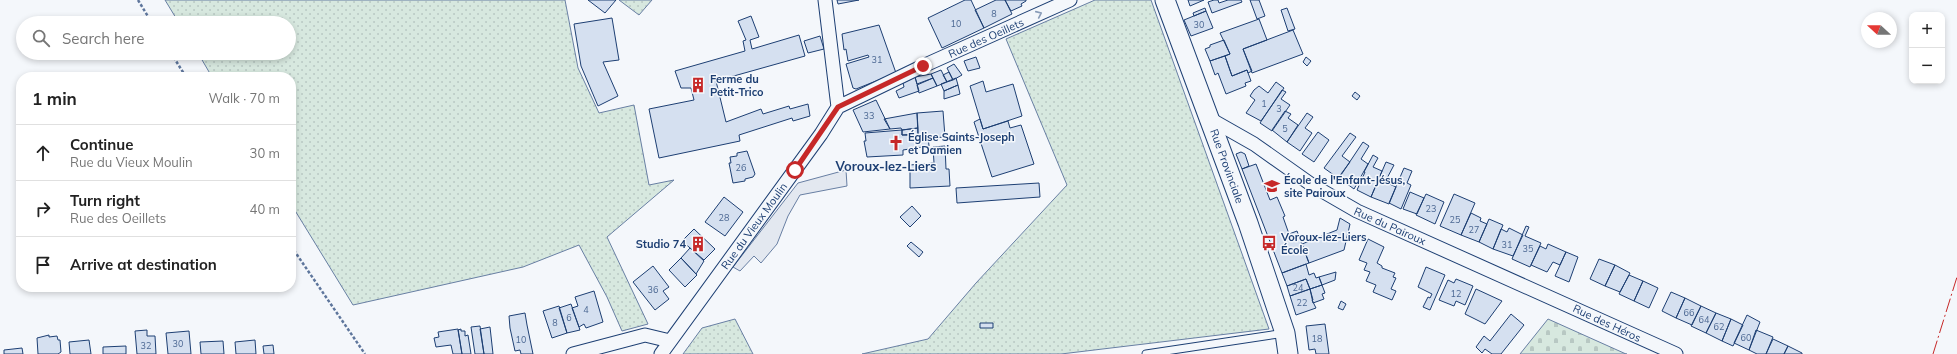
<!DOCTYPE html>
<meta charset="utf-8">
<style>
:root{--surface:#fff;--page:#f2f2f2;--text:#222;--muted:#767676;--line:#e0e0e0}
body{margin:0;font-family:Mulish,sans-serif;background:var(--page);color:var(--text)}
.controls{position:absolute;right:12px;top:12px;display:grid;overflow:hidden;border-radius:8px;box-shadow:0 2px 6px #0003}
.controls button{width:36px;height:36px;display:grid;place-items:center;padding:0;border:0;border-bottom:1px solid var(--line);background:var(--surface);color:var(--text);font:20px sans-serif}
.compass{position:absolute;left:1861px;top:12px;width:36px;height:36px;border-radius:50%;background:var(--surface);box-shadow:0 2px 6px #0003;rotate:291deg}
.stop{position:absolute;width:12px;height:12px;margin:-9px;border:3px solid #c62828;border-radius:50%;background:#fff}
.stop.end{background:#c62828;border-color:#fff;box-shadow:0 1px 4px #0008}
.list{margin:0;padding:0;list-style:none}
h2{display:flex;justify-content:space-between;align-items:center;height:52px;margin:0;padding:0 16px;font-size:17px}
h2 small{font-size:13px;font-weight:400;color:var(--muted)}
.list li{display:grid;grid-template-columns:26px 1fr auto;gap:12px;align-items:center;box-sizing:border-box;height:56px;padding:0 16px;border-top:1px solid var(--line)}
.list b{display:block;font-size:15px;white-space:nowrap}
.list p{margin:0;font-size:13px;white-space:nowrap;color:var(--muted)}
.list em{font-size:13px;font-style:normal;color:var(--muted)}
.icon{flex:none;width:22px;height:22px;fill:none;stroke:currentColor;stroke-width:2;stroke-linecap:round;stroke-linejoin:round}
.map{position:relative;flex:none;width:1957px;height:354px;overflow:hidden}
.search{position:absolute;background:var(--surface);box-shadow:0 2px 6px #0003;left:16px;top:16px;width:280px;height:44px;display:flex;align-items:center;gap:10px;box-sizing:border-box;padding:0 14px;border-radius:22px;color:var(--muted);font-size:15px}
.panel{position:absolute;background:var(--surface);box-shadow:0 2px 6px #0003;left:16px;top:72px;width:280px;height:220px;border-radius:16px}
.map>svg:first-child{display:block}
.grass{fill:url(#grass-dots);stroke:#687fa3}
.cemetery{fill:url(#cemetery-stones);stroke:#687fa3}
.parking{fill:#e3e8f0;stroke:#687fa3}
.building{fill:#d5e0f0;stroke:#1d3f73}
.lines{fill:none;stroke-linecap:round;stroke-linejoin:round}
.service-casing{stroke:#1d3f73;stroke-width:9}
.minor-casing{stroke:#1d3f73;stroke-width:15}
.secondary-casing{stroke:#1d3f73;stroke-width:21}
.path{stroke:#5e769c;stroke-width:2.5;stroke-dasharray:3 2;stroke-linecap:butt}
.service{stroke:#f4f7fb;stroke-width:7}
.minor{stroke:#f4f7fb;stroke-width:13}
.secondary{stroke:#f4f7fb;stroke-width:19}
.power{stroke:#c62828;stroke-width:1;stroke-dasharray:14 3 2 3;stroke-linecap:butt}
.oneway{stroke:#889bb7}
.route{stroke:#c62828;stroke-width:5}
.labels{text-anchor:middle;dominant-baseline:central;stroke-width:3;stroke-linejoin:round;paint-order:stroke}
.number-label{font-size:9px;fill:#4b6792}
.street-label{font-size:11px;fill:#1d3f73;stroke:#f4f7fb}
.poi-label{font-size:11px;font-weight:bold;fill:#1d3f73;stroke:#f4f7fb;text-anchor:start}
.quarter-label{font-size:13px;font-weight:bold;fill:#1d3f73;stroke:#f4f7fb}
</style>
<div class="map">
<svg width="1957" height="354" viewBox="0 0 1957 354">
<defs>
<pattern id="grass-dots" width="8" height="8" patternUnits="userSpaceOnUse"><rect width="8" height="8" fill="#d7e8df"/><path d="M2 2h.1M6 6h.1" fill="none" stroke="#b8c8c3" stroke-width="1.8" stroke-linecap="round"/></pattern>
<pattern id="cemetery-stones" width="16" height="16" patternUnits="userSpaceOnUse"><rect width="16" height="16" fill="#d7e8df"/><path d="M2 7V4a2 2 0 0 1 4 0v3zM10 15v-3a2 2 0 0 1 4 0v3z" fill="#b8c8c3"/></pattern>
</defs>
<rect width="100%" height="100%" fill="#f4f7fb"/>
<path class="grass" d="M165,0H565L578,68L599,113L634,105L649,185L674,180L607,237L648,324L622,331L607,297L579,245L523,267L353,305L291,204V77H212L198,53H289V23H179Z
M619,0H652L639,15Z
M1095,0H1151L1269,329L1061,354H862L928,339L976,283L1067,185L1006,39Z
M735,319L753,354H683L702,328Z"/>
<path class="cemetery" d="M1548,319L1626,354H1627H1520Z"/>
<path class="parking" d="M846,170L847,186L800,195L788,216L777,244L761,263L754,256L740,271L733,267L798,183Z"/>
<path class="building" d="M588,0H616L605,13Z
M837,0H859L838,4Z
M965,0H971L984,28L942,48L928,18Z
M996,0H1005L1012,14L984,28L975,10Z
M1005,0H1026V1L1021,4L1022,6L1011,11Z
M1188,0H1204L1190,6Z
M1214,0H1218L1219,3L1228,0H1241L1242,2L1212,13L1208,2Z
M1250,0H1259L1265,16L1257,19Z
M1205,8L1206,11L1194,16L1193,13Z
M1287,8L1295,29L1288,31L1281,10Z
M1206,11L1213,28L1191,36L1184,20Z
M751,16L759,37L750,40L752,49L799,35L805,56L716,81L726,122L761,109L763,114L789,106L790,109L808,104L810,116L793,121L792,118L739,135L740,141L659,158L649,109L694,100L691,88H681L675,71L745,51L743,41L746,40L738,21Z
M612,18L619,60L603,62L618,96L598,106L581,66L574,24Z
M1259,19L1267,40L1243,49L1252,71L1248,73L1247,70L1232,76L1225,56L1230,54L1220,33Z
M879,25L896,73L856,89L853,88L846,64L869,57L868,55L848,61L846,49L844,50L842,34Z
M1293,30L1303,54L1252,73L1243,49Z
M820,36L824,49L808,53L804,41Z
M1224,40L1230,54L1210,61L1205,49L1210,47V45Z
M1225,56L1232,76L1247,70L1251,81L1245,83L1246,86L1226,94L1218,73L1215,75L1210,61Z
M976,57L980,68L968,71L964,61Z
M1306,57L1311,61L1307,66L1303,62Z
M954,64L962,75L953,80L947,68Z
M941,70L947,82L937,86L931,74Z
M949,72L953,80L947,82L943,75Z
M931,74L933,78L917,84L915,77Z
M915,77L919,91L899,98L896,91L904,87L903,83Z
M933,78L937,86L919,93L917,85Z
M956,78L958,85L944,91L941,84Z
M983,81L986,92L1013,84L1022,116L983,129L970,86Z
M1276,82L1284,88L1261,121L1246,113L1255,100L1250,96L1254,90L1259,86L1268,93Z
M958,85L960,94L944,99V91Z
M1282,90L1286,92L1281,99L1290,105L1272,131L1260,123Z
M1355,92L1360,96L1357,100L1352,96Z
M876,100L890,129L863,132L853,110Z
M943,111L945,137L929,138L928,136H918L917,113Z
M1285,111L1291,114L1288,118L1298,125L1287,142L1272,130Z
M917,113L918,128L902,130L901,128L890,129L884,119Z
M1307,113L1313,117L1305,128L1312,133L1300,151L1287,142Z
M980,119L983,129L1008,121L1010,128L1021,125L1034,164L992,177L974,122Z
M918,128V136L914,134L902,135V130Z
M902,130V135L928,136L929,146L903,150V155L867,157L864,141H866L865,133Z
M1318,132L1329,140L1314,162L1302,154Z
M1350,133L1356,137L1342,156L1350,162L1338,178L1324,168Z
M1363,142L1369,146L1361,159L1368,164L1354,189L1339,178Z
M945,146L946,169H949L950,186L910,188V165L934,163L933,147Z
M747,151L755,174L753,177L745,179V181L733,183L729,163H731L730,157L737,156V153Z
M1241,152L1245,154L1249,166L1242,169L1236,154Z
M1373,155L1378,158L1373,167L1382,171L1371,197L1357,190L1365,172H1364Z
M1386,162L1394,165L1385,182L1396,187L1389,204L1371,197Z
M1256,164L1270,200L1277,197L1285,216L1283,217L1289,234L1297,231L1309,263L1282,273L1242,169Z
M1404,168L1412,171L1407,183L1411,185L1401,209L1389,203Z
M1039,183L1040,197L957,203L956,188Z
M1410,192L1424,198L1417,214L1403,209Z
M1426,194L1444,202L1435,224L1416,215Z
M1454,194L1475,203L1461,235L1440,226Z
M724,197L743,212L725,236L705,222Z
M912,206L921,216L910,227L900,217Z
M1471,213L1481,218L1480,221L1487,224L1479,242L1461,235Z
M1340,218L1350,224L1344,250L1309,263L1302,244L1337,230Z
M1489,219L1503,225L1493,249L1479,242Z
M1526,226L1529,227L1525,236L1541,243L1530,267L1512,259Z
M1509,228L1523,235L1513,256L1493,249L1501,229L1507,232Z
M694,229L715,249L704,260L682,241Z
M1368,239L1384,247L1377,263L1382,266V268L1395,273L1393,277L1396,278L1391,289L1396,291L1392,300L1373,292L1376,285L1366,281L1370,272L1364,270L1367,263L1359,260Z
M911,242L923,252L919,257L907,246Z
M1548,244L1566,252L1560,265L1553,262L1547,272L1531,265L1540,246L1546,249Z
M690,248L704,261L696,274L681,258Z
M1566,252L1578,257L1569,282L1555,276Z
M681,258L697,275L685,287L669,270Z
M1599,259L1615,265L1605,286L1590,279Z
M1306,264L1309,275L1314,273L1316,278L1319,277L1322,285L1310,289L1306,279L1287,286L1282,273Z
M1615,265L1630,273L1620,292L1605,286Z
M653,266L669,287L663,291L669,299L655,310L633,282Z
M1426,267L1445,275L1430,310L1423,307L1428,297L1430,298L1432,294L1418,287Z
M1336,272L1335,280L1322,285L1319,277Z
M1629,275L1643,281L1634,301L1619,294Z
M1306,279L1310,289L1290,296L1287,286Z
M1456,279L1473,286L1465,305L1456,301L1454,306L1439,300L1448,280L1454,283Z
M1643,281L1658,288L1649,308L1634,301Z
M1322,285L1325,293L1322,294L1324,299L1313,303L1310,289Z
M1310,289L1313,300H1312L1316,308L1296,315L1290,296Z
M1476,289L1502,301L1485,324L1465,314Z
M594,291L603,322L586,328L584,324L579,327L572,308L578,306L575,297Z
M1671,292L1685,298L1676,318L1662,311Z
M1685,298L1701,306L1692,325L1676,318Z
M1341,301L1346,304L1343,310L1338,308Z
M571,304L580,330L567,333L559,308Z
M559,306L567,333L552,338L543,311Z
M1701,306L1716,313L1706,333L1691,326Z
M525,313L527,325L533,354H521L520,350L515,351L510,328L509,316Z
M1716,313L1731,319L1722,341L1706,333Z
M1511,314L1524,325L1501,354H1492L1485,349L1482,353L1476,347L1484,336L1490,341Z
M1747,315L1760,322L1749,350L1734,343Z
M1731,319L1743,325L1733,346L1722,341Z
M980,323H993V328H980Z
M1325,324L1329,354H1316L1315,349L1309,350L1306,326Z
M480,326L484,354H475L471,327Z
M490,327L493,354H484L480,329Z
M458,329L462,354H453L451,345L436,347L434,338L439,337L438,332Z
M461,329V331H465V336L468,335L471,354H462L458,330Z
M147,330V336H155L156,354H137L135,331Z
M1756,330L1773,337L1766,354H1757L1749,350Z
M189,331L191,354H168L166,333Z
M49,335V337L57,336L58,340H60L61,352L58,354H38L37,338Z
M1773,339L1788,346L1784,354H1766Z
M89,340L91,354H70L69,342Z
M255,340L256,354H236L235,342Z
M223,341L224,354H201L200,342Z
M273,345L274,354H264L263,346Z
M126,346V354H103V347Z
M1788,346L1802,353V354H1784Z
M22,348L23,354H4V350Z"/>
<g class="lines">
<defs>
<path id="service" d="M1146,354L1285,333"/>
<path id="minor" d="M838,107L923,66L1070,0
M1210,119L1254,144L1312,185L1357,211L1676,354
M573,354L645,335L670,341
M661,354L821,134L838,107L825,0"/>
<path id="secondary" d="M1165,0L1248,223L1285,333L1288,354"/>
</defs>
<use href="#service" class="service-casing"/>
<use href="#minor" class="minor-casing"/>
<use href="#secondary" class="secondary-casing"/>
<path class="path" d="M138,0L152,23
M171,53L186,77
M291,246L365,354"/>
<use href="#service" class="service"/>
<use href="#minor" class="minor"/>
<use href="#secondary" class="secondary"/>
<path class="power" d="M1933,354L1957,277"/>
</g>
<defs><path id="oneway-chevron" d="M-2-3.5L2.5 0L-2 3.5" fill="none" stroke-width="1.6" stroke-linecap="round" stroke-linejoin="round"/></defs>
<use class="oneway" href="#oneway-chevron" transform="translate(1039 14) rotate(-24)"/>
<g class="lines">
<path class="route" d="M795,170L838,107L923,66"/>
</g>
<defs>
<symbol id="building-bare" viewBox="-9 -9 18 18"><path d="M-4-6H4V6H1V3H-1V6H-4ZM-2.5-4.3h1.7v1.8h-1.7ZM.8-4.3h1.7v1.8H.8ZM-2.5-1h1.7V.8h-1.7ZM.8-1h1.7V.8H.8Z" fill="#c62828" stroke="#f4f7fb" stroke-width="2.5" paint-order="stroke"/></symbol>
<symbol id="church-bare" viewBox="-9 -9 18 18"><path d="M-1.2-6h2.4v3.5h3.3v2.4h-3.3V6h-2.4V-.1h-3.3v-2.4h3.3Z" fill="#c62828" stroke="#f4f7fb" stroke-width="2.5" paint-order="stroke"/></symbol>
<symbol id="school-bare" viewBox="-9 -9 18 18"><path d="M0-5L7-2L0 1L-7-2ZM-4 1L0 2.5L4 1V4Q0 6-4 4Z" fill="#c62828" stroke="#f4f7fb" stroke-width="2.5" paint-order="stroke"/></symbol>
<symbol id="bus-bare" viewBox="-9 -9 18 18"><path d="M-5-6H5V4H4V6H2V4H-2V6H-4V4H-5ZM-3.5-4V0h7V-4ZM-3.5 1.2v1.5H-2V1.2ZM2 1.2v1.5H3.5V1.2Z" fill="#c62828" stroke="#f4f7fb" stroke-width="2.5" paint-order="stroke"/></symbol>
</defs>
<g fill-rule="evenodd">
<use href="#building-bare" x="687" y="74" width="22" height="22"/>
<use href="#church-bare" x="885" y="132" width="22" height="22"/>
<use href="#school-bare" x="1261" y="175" width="22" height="22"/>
<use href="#bus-bare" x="1258" y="232" width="22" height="22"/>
<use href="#building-bare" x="687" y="233" width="22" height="22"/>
</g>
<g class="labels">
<g class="number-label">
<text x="994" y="13">8</text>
<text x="956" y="23">10</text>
<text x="1199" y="24">30</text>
<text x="877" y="59">31</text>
<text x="1264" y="103">1</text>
<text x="1279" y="108">3</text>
<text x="869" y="115">33</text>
<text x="1285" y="128">5</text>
<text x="741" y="167">26</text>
<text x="1431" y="208">23</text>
<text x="724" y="217">28</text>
<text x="1455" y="219">25</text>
<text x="1474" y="229">27</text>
<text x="1507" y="244">31</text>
<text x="1528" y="248">35</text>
<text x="1298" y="287">24</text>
<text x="653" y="289">36</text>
<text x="1456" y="293">12</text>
<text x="1302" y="302">22</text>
<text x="586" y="309">4</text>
<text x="1689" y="312">66</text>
<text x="569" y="317">6</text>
<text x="1704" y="319">64</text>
<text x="555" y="322">8</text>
<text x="1719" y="326">62</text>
<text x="1746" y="337">60</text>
<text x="1317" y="338">18</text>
<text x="521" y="339">10</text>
<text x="178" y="343">30</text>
<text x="146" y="345">32</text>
</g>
<g class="street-label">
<text transform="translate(986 38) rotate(-24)">Rue des Oeillets</text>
<text transform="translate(1227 166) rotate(70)">Rue Provinciale</text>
<text transform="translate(754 226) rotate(-54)">Rue du Vieux Moulin</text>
<text transform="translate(1390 226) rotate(24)">Rue du Pairoux</text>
<text transform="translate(1607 323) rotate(25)">Rue des Héros</text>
</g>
<g class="poi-label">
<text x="710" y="79">Ferme du<tspan x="710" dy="13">Petit-Trico</tspan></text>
<text x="908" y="137">Église Saints-Joseph<tspan x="908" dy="13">et Damien</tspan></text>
<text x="1284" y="180">École de l'Enfant-Jésus,<tspan x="1284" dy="13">site Pairoux</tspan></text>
<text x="1281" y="237">Voroux-lez-Liers<tspan x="1281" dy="13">École</tspan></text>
<text x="686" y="244" text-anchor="end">Studio 74</text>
</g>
<g class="quarter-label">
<text x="886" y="166">Voroux-lez-Liers</text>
</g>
</g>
</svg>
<div class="controls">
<button>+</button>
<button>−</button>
</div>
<svg class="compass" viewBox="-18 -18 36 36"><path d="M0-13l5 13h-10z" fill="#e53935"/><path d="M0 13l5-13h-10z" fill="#767676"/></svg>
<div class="stop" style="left:795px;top:170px"></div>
<div class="stop end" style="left:923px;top:66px"></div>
<div class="search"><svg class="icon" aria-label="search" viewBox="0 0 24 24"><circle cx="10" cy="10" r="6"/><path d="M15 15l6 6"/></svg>Search here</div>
<section class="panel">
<h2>1 min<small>Walk · 70 m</small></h2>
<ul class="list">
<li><svg class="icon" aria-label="ahead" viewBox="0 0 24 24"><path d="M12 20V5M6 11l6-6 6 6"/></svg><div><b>Continue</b><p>Rue du Vieux Moulin</p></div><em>30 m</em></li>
<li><svg class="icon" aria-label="right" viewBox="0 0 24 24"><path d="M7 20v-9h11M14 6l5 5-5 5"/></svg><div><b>Turn right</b><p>Rue des Oeillets</p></div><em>40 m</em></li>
<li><svg class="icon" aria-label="arrive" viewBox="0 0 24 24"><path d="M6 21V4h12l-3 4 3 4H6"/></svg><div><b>Arrive at destination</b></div></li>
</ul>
</section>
</div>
